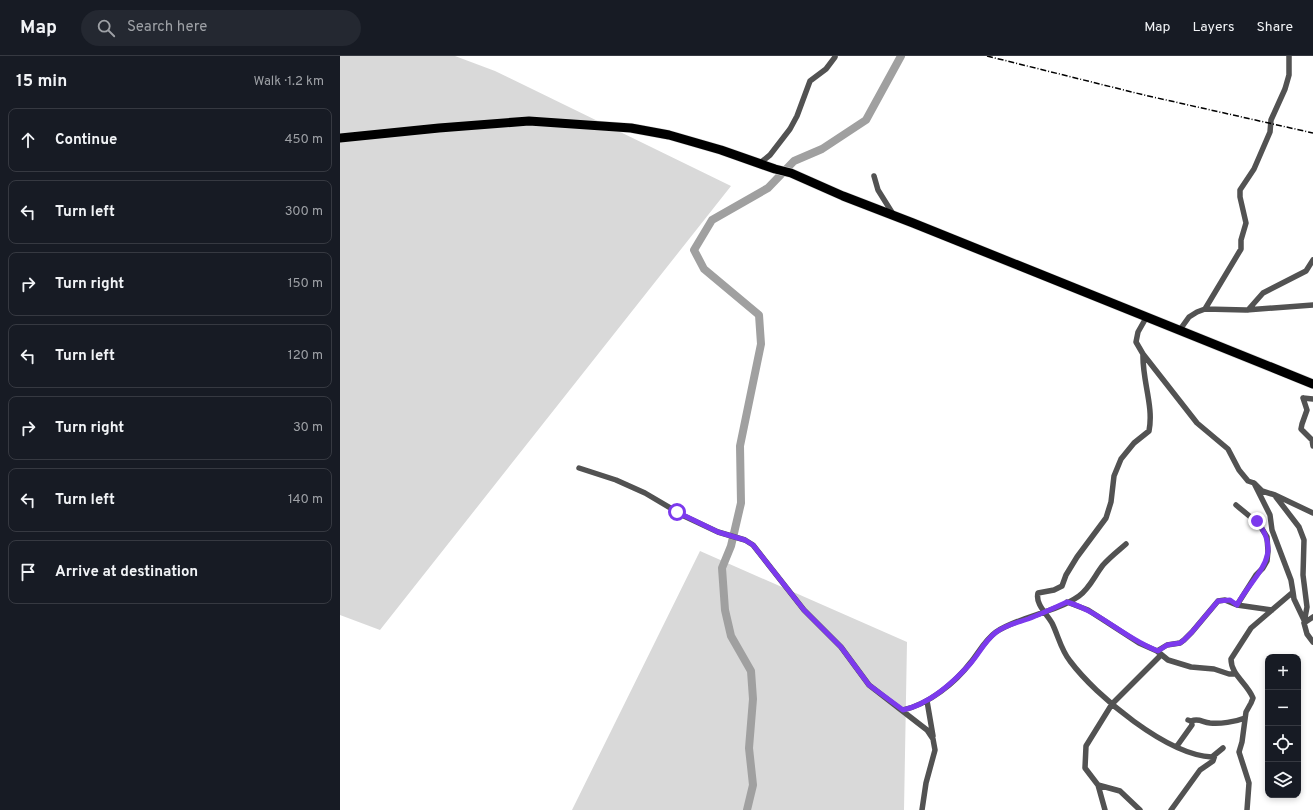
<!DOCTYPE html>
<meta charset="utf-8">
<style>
:root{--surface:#171b24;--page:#242831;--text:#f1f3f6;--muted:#9ea1a6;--line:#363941}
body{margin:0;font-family:Overpass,sans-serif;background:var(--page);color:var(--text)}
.controls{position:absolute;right:12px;bottom:12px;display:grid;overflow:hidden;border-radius:8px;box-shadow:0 2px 6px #0003}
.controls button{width:36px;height:36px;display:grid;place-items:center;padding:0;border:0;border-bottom:1px solid var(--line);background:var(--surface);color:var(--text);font:20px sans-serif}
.stop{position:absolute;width:12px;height:12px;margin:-9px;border:3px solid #7c3aed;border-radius:50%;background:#fff}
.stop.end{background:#7c3aed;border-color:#fff;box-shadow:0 1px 4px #0008}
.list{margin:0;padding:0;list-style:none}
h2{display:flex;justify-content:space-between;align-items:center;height:52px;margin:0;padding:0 16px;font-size:17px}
h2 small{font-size:13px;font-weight:400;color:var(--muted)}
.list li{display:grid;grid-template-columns:26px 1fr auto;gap:12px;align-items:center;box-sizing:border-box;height:64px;margin:0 8px 8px;padding:0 8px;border:1px solid var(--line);border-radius:8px}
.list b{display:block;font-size:15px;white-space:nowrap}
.list em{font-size:13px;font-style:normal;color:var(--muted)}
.icon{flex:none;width:22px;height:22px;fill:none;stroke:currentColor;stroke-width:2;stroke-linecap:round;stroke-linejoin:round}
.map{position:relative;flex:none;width:973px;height:754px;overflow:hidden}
header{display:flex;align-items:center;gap:24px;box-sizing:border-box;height:56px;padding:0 20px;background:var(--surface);border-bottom:1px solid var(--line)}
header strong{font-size:19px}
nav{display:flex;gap:22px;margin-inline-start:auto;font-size:14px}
.search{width:280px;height:36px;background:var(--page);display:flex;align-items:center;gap:10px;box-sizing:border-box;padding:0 14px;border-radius:22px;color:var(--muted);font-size:15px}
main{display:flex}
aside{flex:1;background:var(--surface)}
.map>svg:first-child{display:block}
.green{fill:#d9d9d9}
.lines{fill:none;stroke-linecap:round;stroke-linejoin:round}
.river{stroke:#a0a0a0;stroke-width:8}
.trunk-casing{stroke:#dbdbdb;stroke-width:10}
.minor{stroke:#525252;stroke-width:5.5}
.trunk{stroke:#000;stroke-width:9}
.rail{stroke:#000;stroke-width:1.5;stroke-dasharray:6 2 1 2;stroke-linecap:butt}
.route{stroke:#7c3aed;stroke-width:5}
</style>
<header>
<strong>Map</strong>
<div class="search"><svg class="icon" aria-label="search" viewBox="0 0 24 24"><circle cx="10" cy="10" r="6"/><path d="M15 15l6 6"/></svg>Search here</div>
<nav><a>Map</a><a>Layers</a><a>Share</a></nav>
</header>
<main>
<aside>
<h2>15 min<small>Walk · 1.2 km</small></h2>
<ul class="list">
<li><svg class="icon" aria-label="ahead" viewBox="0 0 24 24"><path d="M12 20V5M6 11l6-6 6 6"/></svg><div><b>Continue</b></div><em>450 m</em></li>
<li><svg class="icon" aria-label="left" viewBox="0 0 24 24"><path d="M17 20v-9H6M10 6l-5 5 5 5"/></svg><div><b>Turn left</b></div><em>300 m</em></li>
<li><svg class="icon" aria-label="right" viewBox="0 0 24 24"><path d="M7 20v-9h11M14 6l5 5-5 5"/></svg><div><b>Turn right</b></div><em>150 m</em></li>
<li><svg class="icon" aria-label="left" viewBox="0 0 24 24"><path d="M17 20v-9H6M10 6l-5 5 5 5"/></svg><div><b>Turn left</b></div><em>120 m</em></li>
<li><svg class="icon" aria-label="right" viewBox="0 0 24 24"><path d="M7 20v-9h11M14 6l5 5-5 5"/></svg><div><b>Turn right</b></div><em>30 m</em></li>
<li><svg class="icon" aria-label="left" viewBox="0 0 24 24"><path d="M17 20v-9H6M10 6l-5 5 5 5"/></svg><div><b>Turn left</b></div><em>140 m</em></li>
<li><svg class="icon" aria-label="arrive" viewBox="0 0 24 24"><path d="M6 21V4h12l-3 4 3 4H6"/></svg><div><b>Arrive at destination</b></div></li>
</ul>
</aside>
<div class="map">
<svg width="973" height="754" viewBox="0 0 973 754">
<rect width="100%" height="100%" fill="#fff"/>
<path class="green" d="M0,0H115L155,15L391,130L40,574L0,559Z
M360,495L567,586L564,754H232Z"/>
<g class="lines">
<path class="river" d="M407,754L413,729L409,692L413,643L411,615L391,580L385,554L382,512L391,490L401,447L400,390L421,288L419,259L364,213L354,194L372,164L428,132L454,105L482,93L526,64L561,0"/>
<defs>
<path id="trunk" d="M0,82L99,72L189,65L291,72L329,79L381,94L435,113L451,117L503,140L573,167L973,328"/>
</defs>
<use href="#trunk" class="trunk-casing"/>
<path class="minor" d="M419,108L430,99L450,73L457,60L470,25L486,13L495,1
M534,120L538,134L553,158
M865,253L901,193V184L906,167L900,141V134L914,113L930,76L931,64L945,33L949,19V0
M908,254L923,237L966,215L973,204
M806,262L798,276L796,286L803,298L857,367L888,393L899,414L908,425L914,427L922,435L935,439L973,457
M839,275L849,261L857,256L865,253L906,254L973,249
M803,298C802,324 814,350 809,375L794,387L781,403L774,420L771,446L766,462L737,501L726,519L722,530L714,534L698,537C695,548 707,558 712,567C718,579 721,594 730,605C756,640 827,699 872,701L883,692
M963,342L967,354L962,368L961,373L972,384L973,390
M963,342L973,343
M239,412L276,424L305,437L344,460L378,476L405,484L413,489L464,554L501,591L529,629L587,674L593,683L595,694L586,727L582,754
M936,441L959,471L964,484L963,519L967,551L964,567L967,578L973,586
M896,449L919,468L927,481L928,495L927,505L923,512L916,519L897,549
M953,536L954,543L964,564
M727,546L748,554L799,587L817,595L828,604L851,611L874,613L889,618H895
M964,567L973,561
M817,595L827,589L840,587L844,584L852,576L878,545L885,544L897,549L932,554
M587,645L593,680
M563,654C589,648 615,627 631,606C639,596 645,584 656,576C680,560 715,557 739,540C750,532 755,519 763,509C770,501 778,495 786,488
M851,665C859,662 862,666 870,667C880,668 895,666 905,662
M837,690L852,669L851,665L848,664
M758,729L780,735L800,754
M765,754L758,729L745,712L746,690L772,648L821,599
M831,754L860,714L873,705L875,699
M907,754L909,727L899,696L902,686L906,656L911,647L913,642C907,627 891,619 891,603L911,572L953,536L951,524L932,474L930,459L914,427"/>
<use href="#trunk" class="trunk"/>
<path class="rail" d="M647,0L804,39L973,77"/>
</g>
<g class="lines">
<path class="route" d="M337,456L378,476L405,484L413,489L464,554L501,591L529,629L563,654C589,648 612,628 630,608C639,598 644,586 655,577C665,569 676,567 688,563C701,558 714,552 727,546C761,556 785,583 818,595L827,589L840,587L844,584L852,576L878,545L890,544L897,549C913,519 945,501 917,465"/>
</g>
</svg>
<div class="controls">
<button>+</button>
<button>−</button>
<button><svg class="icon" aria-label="locate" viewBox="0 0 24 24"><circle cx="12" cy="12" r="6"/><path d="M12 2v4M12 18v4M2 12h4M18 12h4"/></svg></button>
<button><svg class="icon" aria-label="layers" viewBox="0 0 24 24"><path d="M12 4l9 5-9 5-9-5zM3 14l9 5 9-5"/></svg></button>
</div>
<div class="stop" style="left:337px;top:456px"></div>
<div class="stop end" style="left:917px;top:465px"></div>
</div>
</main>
